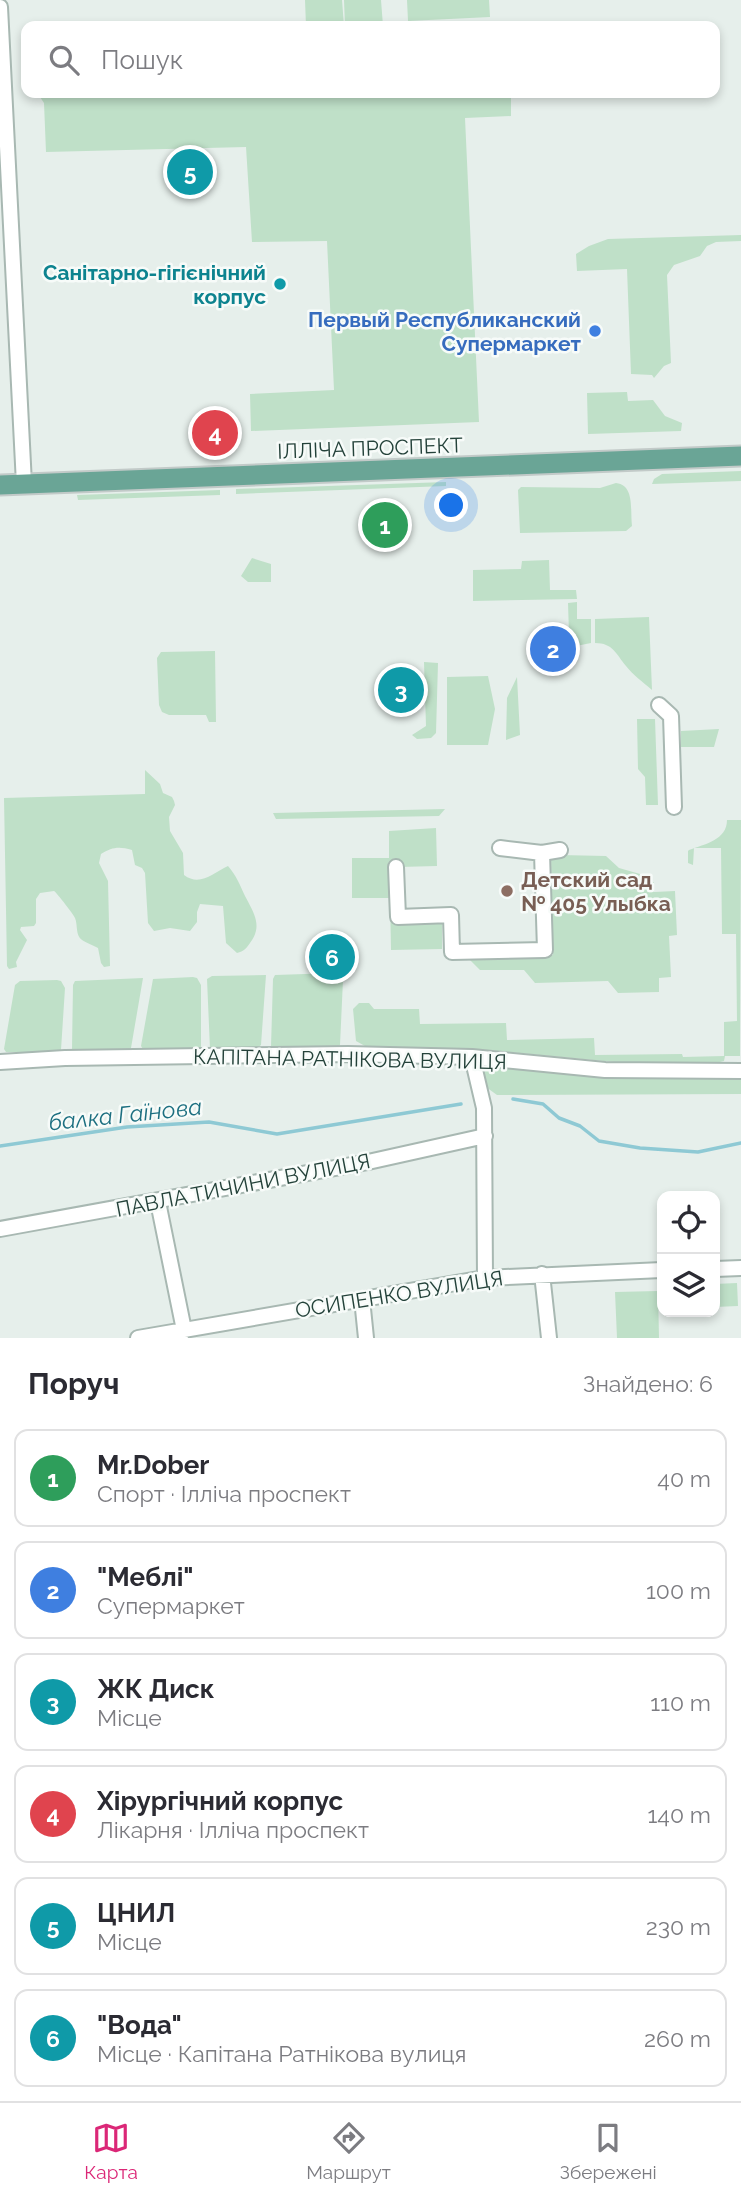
<!DOCTYPE html>
<html lang="uk">
<meta charset="utf-8">
<style>
:root{--surface:#fff;--page:#f2f2f3;--text:#2b2b33;--muted:#7c7c81;--line:#e1e1e2;--accent:#db2777}
body{margin:0;font-family:Raleway,sans-serif;background:var(--page);color:var(--text)}
.controls{position:absolute;right:21px;bottom:21px;display:grid;overflow:hidden;border-radius:14px;box-shadow:0 4px 10px #0003}
.controls button{width:63px;height:63px;display:grid;place-items:center;padding:0;border:0;border-bottom:2px solid var(--line);background:var(--surface);color:var(--text);font:35px sans-serif}
.you{position:absolute;left:452px;top:506px;width:24px;height:24px;margin:-18px;border:5px solid #fff;border-radius:50%;background:#1a73e8;box-shadow:0 0 0 10px #1a73e833}
.badge{display:grid;place-items:center;width:46px;height:46px;border-radius:50%;background:var(--accent);color:#fff;font-size:23px;font-weight:700}
.pin{position:absolute;translate:-50% -50%;border:4px solid #fff;box-shadow:0 2px 7px #0006}
.list{margin:0;padding:0;list-style:none}
h2{display:flex;justify-content:space-between;align-items:center;height:91px;margin:0;padding:0 28px;font-size:30px}
h2 small{font-size:23px;font-weight:400;color:var(--muted)}
.list li{display:grid;grid-template-columns:46px 1fr auto;gap:21px;align-items:center;box-sizing:border-box;height:98px;margin:0 14px 14px;padding:0 14px;border:2px solid var(--line);border-radius:14px}
.list b{display:block;font-size:26px;white-space:nowrap}
.list p{margin:0;font-size:23px;white-space:nowrap;color:var(--muted)}
.list em{font-size:23px;font-style:normal;color:var(--muted)}
.icon{flex:none;width:38px;height:38px;fill:none;stroke:currentColor;stroke-width:2;stroke-linecap:round;stroke-linejoin:round}
.map{position:relative;flex:none;width:741px;height:1338px;overflow:hidden}
.search{position:absolute;background:var(--surface);box-shadow:0 4px 10px #0003;left:21px;right:21px;top:21px;height:77px;display:flex;align-items:center;gap:18px;box-sizing:border-box;padding:0 24px;border-radius:14px;color:var(--muted);font-size:26px}
.sheet{height:763px;background:var(--surface)}
nav{display:flex;justify-content:space-around;align-items:center;box-sizing:border-box;height:98px;border-top:2px solid var(--line);background:var(--surface);font-size:19px;color:var(--muted)}
nav a{display:grid;justify-items:center;gap:4px}
nav .on{color:var(--accent)}
.map>svg:first-child{display:block}
.green{fill:#bfe0c8}
.lines{fill:none;stroke-linecap:round;stroke-linejoin:round}
.stream{stroke:#8ec9d4;stroke-width:3.5}
.minor-casing{stroke:#a8b8b2;stroke-width:18}
.major-casing{stroke:#c2cac8;stroke-width:23}
.minor{stroke:#fff;stroke-width:14}
.major{stroke:#6aa596;stroke-width:19}
.culture-dot{fill:#0f9aa8;stroke:#f7fbf9;stroke-width:2.5}
.shop-dot{fill:#3f7fe0;stroke:#f7fbf9;stroke-width:2.5}
.education-dot{fill:#8d6e63;stroke:#f7fbf9;stroke-width:2.5}
.labels{text-anchor:middle;dominant-baseline:central;stroke-width:5;stroke-linejoin:round;paint-order:stroke}
.culture-label{font-size:21px;font-weight:bold;fill:#0d838f;stroke:#f7fbf9;text-anchor:end}
.shop-label{font-size:21px;font-weight:bold;fill:#366cbe;stroke:#f7fbf9;text-anchor:end}
.street-label{font-size:21px;fill:#24423a;stroke:#f7fbf9}
.education-label{font-size:21px;font-weight:bold;fill:#785e54;stroke:#f7fbf9;text-anchor:start}
.water-label{font-size:23px;font-style:italic;fill:#1c6f80;stroke:#f7fbf9}
</style>
<div class="map">
<svg width="741" height="1338" viewBox="0 0 741 1338">
<rect width="100%" height="100%" fill="#e6efeb"/>
<path class="green" d="M305,0H342L344,26H306Z
M344,0H381L383,26H345Z
M407,0H489L490,17L408,21Z
M75,93H511V116L465,118L479,422L251,431L250,394L334,390L327,241L252,242L246,147L46,152L44,103L38,94Z
M741,235V241L716,242L707,246L700,256L674,265L667,275L671,363L664,366L654,378L652,375L631,374L627,269L577,271L576,254L589,246L608,239Z
M627,392L628,401L653,400L665,416L682,423L681,431L588,434L587,393Z
M741,471V481L652,484L654,479L662,474Z
M446,482V486L236,494V489Z
M616,483C635,485 630,510 632,526L626,531L520,533L518,490L521,487L600,488Z
M220,490V495L78,500L77,495Z
M252,558L271,564V582H248L241,576Z
M549,560L550,590H576L577,599L473,601V570L521,569L522,561Z
M577,602V619H591V643L576,646V634H569L568,603Z
M649,617L652,690C643,682 633,675 626,666C616,654 613,643 595,643V619Z
M215,651L216,722H209L206,715H169L162,712L159,705L157,658L161,652Z
M424,662L438,663L436,733L431,738L417,739L412,735L426,726Z
M488,676L495,709L488,745H447V677Z
M517,677L520,735L506,740L507,698Z
M637,719H655L658,805H646L645,777L638,769Z
M719,729L714,747H681V731Z
M145,770L160,784L163,793L172,797L174,801L175,805L169,817L170,831L183,853L184,875C200,887 213,873 228,866C236,875 240,885 245,896C254,913 263,926 250,943C246,949 244,951 237,953L226,943L223,906L200,904L197,912V922L190,931L170,928L154,931L148,923L145,873L142,868L135,865L132,850C119,846 112,847 101,854L99,863L108,881L110,966L104,967L101,963L98,948C93,945 86,943 82,940C75,935 78,925 75,918C74,915 57,893 54,891L40,893L36,899V923L34,926L21,927L20,930L27,940L16,962L17,967L9,969L7,966L4,798L145,794Z
M445,809L439,816L276,819L273,813Z
M727,820H741L740,1056H725L724,1061L720,1062H614L477,1049L365,1046L356,1041L353,1009L359,1003H369L374,1009H419L420,1024L506,1023L507,1040L594,1038L595,1055L682,1054L683,1057L724,1056V1022L737,1021L736,934H722L721,848H694L693,865L688,863V851L689,850C705,844 727,840 727,820Z
M436,828L437,866L399,867L400,920H442V949L391,950L390,898H352V858H389V831Z
M560,855L606,856L619,868L647,876L648,882H654V892L675,891L677,935L669,936L671,977L659,978V992L618,993L608,981L535,983L524,970H480L468,958L553,955L551,857Z
M335,973L339,974L343,980L340,1045L337,1047H271L273,979L275,975Z
M266,975L261,1045L256,1049H210L207,979L212,976Z
M193,977L197,978L201,985V1048L196,1050L143,1049L141,1046L153,979Z
M143,978L131,1048L127,1050H72L73,985L75,981Z
M57,980L61,981L65,988L61,1050L57,1052H6L4,1049L15,985L20,981Z
M483,1063L741,1077V1094L497,1095L486,1087L480,1066Z
M737,1283L738,1306L715,1307V1284Z
M658,1291L659,1338H617L615,1292Z"/>
<g class="lines">
<path class="stream" d="M513,1099L543,1104L559,1118L580,1126L599,1141L640,1148L698,1152L741,1143
M0,1146L127,1127L209,1122L277,1134L461,1104"/>
<defs>
<path id="minor" d="M0,7L24,484
M659,705L671,716L674,807
M500,848L542,853L560,850
M396,867L398,917L451,915L452,952L545,950L542,853
M472,1057L484,1108L485,1278
M0,1062L65,1058L348,1054L472,1057L605,1070L741,1071
M158,1202L184,1330L180,1337
M0,1229L368,1162L485,1136
M715,1269L741,1268
M542,1274L549,1338
M362,1299L366,1338
M138,1338L485,1278L662,1270"/>
<path id="major" d="M0,485L741,456"/>
</defs>
<use href="#minor" class="minor-casing"/>
<use href="#major" class="major-casing"/>
<use href="#minor" class="minor"/>
<use href="#major" class="major"/>
</g>
<circle class="culture-dot" cx="280" cy="284" r="7"/>
<circle class="shop-dot" cx="595" cy="331" r="7"/>
<circle class="education-dot" cx="507" cy="891" r="7"/>
<g class="labels">
<g class="culture-label">
<text x="266" y="272">Санітарно-гігієнічний<tspan x="266" dy="24">корпус</tspan></text>
</g>
<g class="shop-label">
<text x="581" y="319">Первый Республиканский<tspan x="581" dy="24">Супермаркет</tspan></text>
</g>
<g class="street-label">
<text transform="translate(370 448) rotate(-2)">ІЛЛІЧА ПРОСПЕКТ</text>
<text transform="translate(350 1059) rotate(1)">КАПІТАНА РАТНІКОВА ВУЛИЦЯ</text>
<text transform="translate(243 1185) rotate(-11)">ПАВЛА ТИЧИНИ ВУЛИЦЯ</text>
<text transform="translate(399 1294) rotate(-9)">ОСИПЕНКО ВУЛИЦЯ</text>
</g>
<g class="education-label">
<text x="521" y="879">Детский сад<tspan x="521" dy="24">№ 405 Улыбка</tspan></text>
</g>
<g class="water-label">
<text transform="translate(125 1114) rotate(-6)">балка Гаїнова</text>
</g>
</g>
</svg>
<div class="controls">
<button><svg class="icon" aria-label="locate" viewBox="0 0 24 24"><circle cx="12" cy="12" r="6"/><path d="M12 2v4M12 18v4M2 12h4M18 12h4"/></svg></button>
<button><svg class="icon" aria-label="layers" viewBox="0 0 24 24"><path d="M12 4l9 5-9 5-9-5zM3 14l9 5 9-5"/></svg></button>
</div>
<div class="you"></div>
<div class="pin badge" style="left:385px;top:525px;background:#2e9e5b">1</div>
<div class="pin badge" style="left:553px;top:649px;background:#3f7fe0">2</div>
<div class="pin badge" style="left:401px;top:690px;background:#0f9aa8">3</div>
<div class="pin badge" style="left:215px;top:433px;background:#e0444e">4</div>
<div class="pin badge" style="left:190px;top:172px;background:#0f9aa8">5</div>
<div class="pin badge" style="left:332px;top:957px;background:#0f9aa8">6</div>
<div class="search"><svg class="icon" aria-label="search" viewBox="0 0 24 24"><circle cx="10" cy="10" r="6"/><path d="M15 15l6 6"/></svg>Пошук</div>
</div>
<section class="sheet">
<h2>Поруч<small>Знайдено: 6</small></h2>
<ul class="list">
<li><span class="badge" style="background:#2e9e5b">1</span><div><b>Mr.Dober</b><p>Спорт · Ілліча проспект</p></div><em>40 m</em></li>
<li><span class="badge" style="background:#3f7fe0">2</span><div><b>&quot;Меблі&quot;</b><p>Супермаркет</p></div><em>100 m</em></li>
<li><span class="badge" style="background:#0f9aa8">3</span><div><b>ЖК Диск</b><p>Місце</p></div><em>110 m</em></li>
<li><span class="badge" style="background:#e0444e">4</span><div><b>Хірургічний корпус</b><p>Лікарня · Ілліча проспект</p></div><em>140 m</em></li>
<li><span class="badge" style="background:#0f9aa8">5</span><div><b>ЦНИЛ</b><p>Місце</p></div><em>230 m</em></li>
<li><span class="badge" style="background:#0f9aa8">6</span><div><b>&quot;Вода&quot;</b><p>Місце · Капітана Ратнікова вулиця</p></div><em>260 m</em></li>
</ul>
</section>
<nav>
<a class="on"><svg class="icon" aria-label="map" viewBox="0 0 24 24"><path d="M3 6l6-2 6 2 6-2v14l-6 2-6-2-6 2zM9 4v14M15 6v14"/></svg>Карта</a>
<a><svg class="icon" aria-label="directions" viewBox="0 0 24 24"><path d="M12 3l9 9-9 9-9-9zM9 14v-3h6M13 9l2 2-2 2"/></svg>Маршрут</a>
<a><svg class="icon" aria-label="saved" viewBox="0 0 24 24"><path d="M7 4h10v16l-5-4-5 4z"/></svg>Збережені</a>
</nav>
